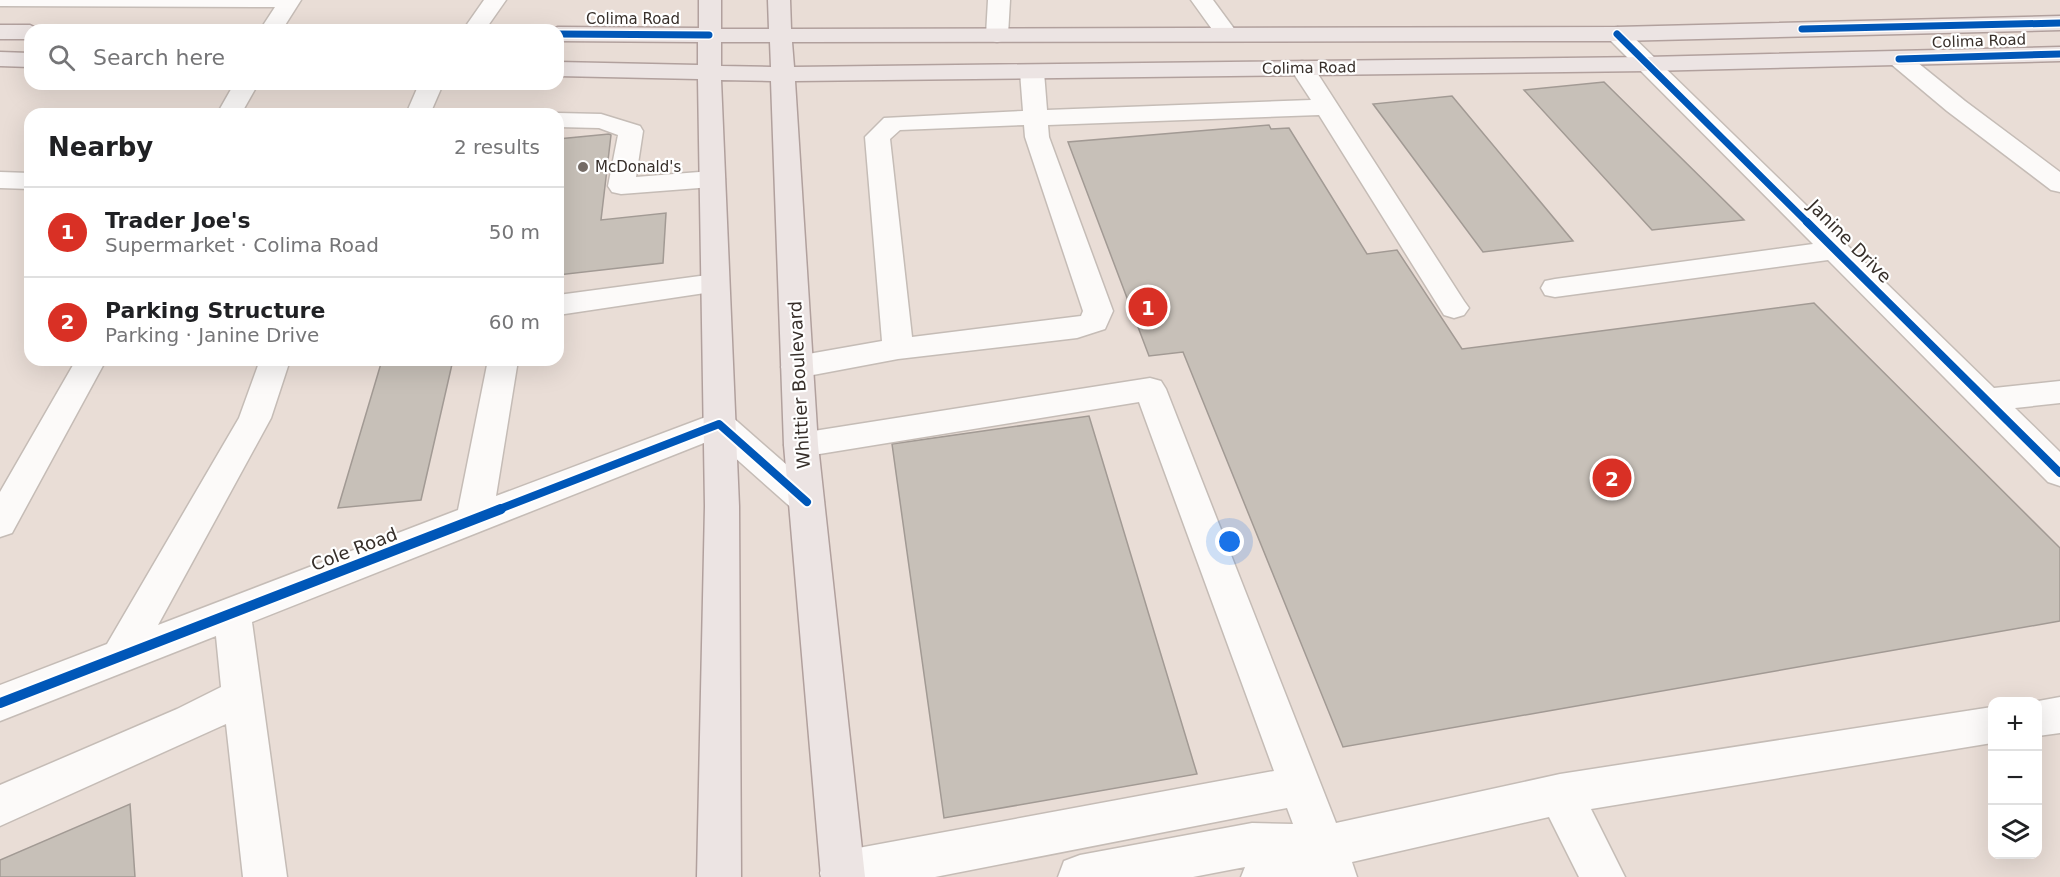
<!DOCTYPE html>
<meta charset="utf-8">
<style>
:root{--surface:#fff;--page:#f2f2f2;--text:#202124;--muted:#757577;--line:#e0e0e0;--accent:#d93025}
body{margin:0;font-family:"DejaVu Sans",sans-serif;background:var(--page);color:var(--text)}
.controls{position:absolute;right:18px;bottom:18px;display:grid;overflow:hidden;border-radius:12px;box-shadow:0 6px 24px #0002}
.controls button{width:54px;height:54px;display:grid;place-items:center;padding:0;border:0;border-bottom:2px solid var(--line);background:var(--surface);color:var(--text);font:30px sans-serif}
.you{position:absolute;left:1230px;top:542px;width:21px;height:21px;margin:-15px;border:4px solid #fff;border-radius:50%;background:#1a73e8;box-shadow:0 0 0 9px #1a73e833}
.badge{display:grid;place-items:center;width:39px;height:39px;border-radius:50%;background:var(--accent);color:#fff;font-size:20px;font-weight:700}
.pin{position:absolute;translate:-50% -50%;border:3px solid #fff;box-shadow:0 2px 6px #0006}
.list{margin:0;padding:0;list-style:none}
h2{display:flex;justify-content:space-between;align-items:center;height:78px;margin:0;padding:0 24px;font-size:26px}
h2 small{font-size:20px;font-weight:400;color:var(--muted)}
.list li{display:grid;grid-template-columns:39px 1fr auto;gap:18px;align-items:center;box-sizing:border-box;height:90px;padding:0 24px;border-top:2px solid var(--line)}
.list b{display:block;font-size:22px;white-space:nowrap}
.list p{margin:0;font-size:20px;white-space:nowrap;color:var(--muted)}
.list em{font-size:20px;font-style:normal;color:var(--muted)}
.icon{flex:none;width:33px;height:33px;fill:none;stroke:currentColor;stroke-width:2;stroke-linecap:round;stroke-linejoin:round}
.map{position:relative;flex:none;width:2060px;height:877px;overflow:hidden}
.search{position:absolute;background:var(--surface);box-shadow:0 6px 24px #0002;left:24px;top:24px;width:540px;height:66px;display:flex;align-items:center;gap:15px;box-sizing:border-box;padding:0 21px;border-radius:18px;color:var(--muted);font-size:22px}
.panel{position:absolute;background:var(--surface);box-shadow:0 6px 24px #0002;left:24px;top:108px;width:540px;height:258px;border-radius:18px}
.map>svg:first-child{display:block}
.building{fill:#c7c0b8;stroke:#a29a94;stroke-width:1.5}
.lines{fill:none;stroke-linecap:round;stroke-linejoin:round}
.minor-casing{stroke:#c5bcb6;stroke-width:3}
.major-casing{stroke:#b1a09d;stroke-width:3}
.minor{fill:#fcfaf9;fill-rule:evenodd}
.major{fill:#ece4e3;fill-rule:evenodd}
.cycleway-far2-casing{stroke:#fff;stroke-width:10}
.cycleway-far1-casing{stroke:#fff;stroke-width:12}
.cycleway-casing{stroke:#fff;stroke-width:14}
.cycleway-far2{stroke:#0057b8;stroke-width:7}
.cycleway-far1{stroke:#0057b8;stroke-width:8}
.cycleway{stroke:#0057b8;stroke-width:10}
.poi-dot{fill:#756c66;stroke:#fff;stroke-width:2}
.labels{text-anchor:middle;dominant-baseline:central;stroke-width:4.5;stroke-linejoin:round;paint-order:stroke}
.far-street-label{font-size:15px;fill:#372f2a;stroke:#fff}
.far-poi-label{font-size:15px;fill:#372f2a;stroke:#fff;text-anchor:start}
.street-label{font-size:18px;fill:#372f2a;stroke:#fff}
</style>
<div class="map">
<svg width="2060" height="877" viewBox="0 0 2060 877">
<rect width="100%" height="100%" fill="#e9ddd6"/>
<path class="building" d="M1604,82L1744,220L1652,230L1524,90Z
M1452,96L1573,241L1483,252L1373,104Z
M1269,125L1271,129L1289,128L1367,254L1397,250L1462,349L1814,303L2060,548V621L1343,747L1183,352L1149,356L1068,142Z
M609,134L611,135L601,220L666,213L663,263L558,275V139Z
M382,360H453L421,500L338,508Z
M1089,416L1197,774L944,818L892,444Z
M130,804L135,877H0V860Z"/>
<g class="lines">
<defs>
<path id="minor" d="M0,0H301L282,30H260L275,7L0,6Z
M484,0H506L485,30H463Z
M988,0H1010L1008,35L1005,40L997,42L989,40L986,35Z
M1191,0H1213L1238,34L1235,39L1227,41L1219,39Z
M1617,27L1625,29L1994,388L2060,381V403L2015,408L2060,452V486L2048,482L1828,260L1555,297L1545,295L1541,288L1545,281L1555,279L1813,244L1609,39L1606,34L1609,29Z
M1899,52L1907,54L1965,101L2060,172V192L2051,190L1947,111L1891,64L1888,59L1891,54Z
M1302,61L1310,63L1314,68L1464,301L1469,308L1464,315L1454,318L1444,315L1319,115L1048,125L1049,137L1113,311L1105,329L1077,338L898,359L797,378L786,375L781,367L786,359L797,356L882,341L865,137L884,118L1023,111L1020,72L1024,67L1032,65L1040,67L1044,72L1047,110L1311,100L1290,68L1294,63ZM1024,125L1025,137L1083,311L1081,316L912,337L890,139L900,130Z
M234,84H258L241,114H217Z
M419,84H443L430,114H406Z
M558,113L601,114L640,126L643,131L636,177L712,171L721,173L725,179L721,185L712,187L621,194L612,192L608,186L618,135L599,128L558,127V114H553Z
M0,172L30,173V189L0,188Z
M715,274L725,276L729,283L725,290L558,315V295Z
M76,360H106L12,533L0,537V492Z
M260,360H290L271,418L158,625L458,510L488,360H518L496,496L719,412L731,416L819,493L824,502L819,511L807,515L795,511L714,439L252,622L287,877H243L226,724L0,826V785L177,709L221,687L216,636L0,721V685L107,644L239,418Z
M1150,378L1161,381L1166,389L1336,823L1560,774L1992,707V743L1591,809L1625,877H1579L1549,817L1352,862L1357,877H1241L1245,867L1193,877H1058L1064,861L1080,855L1252,823L1293,824L1287,808L935,877H821L820,873L826,857L842,851L1274,771L1139,402L801,457L789,454L784,445L789,436L801,433Z
M2060,697V733L2038,736V702H2033Z"/>
<path id="major" d="M699,0H721V29H769L768,0H790L791,29L1617,27L2060,16V30L1617,41L792,42L794,67L1647,57L2060,47V61L1647,71L795,81L818,445L865,877H821L784,445L771,81L721,80L739,506L741,877H697L705,506L698,79L558,76V62L698,65V42L558,41V30H550L558,27L699,28ZM721,42H770L771,67L721,66Z
M0,25H30L40,30H30V39H0Z
M0,52L30,53V67L0,66Z"/>
</defs>
<use href="#minor" class="minor-casing"/>
<use href="#major" class="major-casing"/>
<use href="#minor" class="minor"/>
<use href="#major" class="major"/>
<defs>
<path id="cycleway-far2" d="M1802,29L2060,23
M558,34L709,35
M1617,34L1809,224
M1899,59L2060,54"/>
<path id="cycleway-far1" d="M1807,222L2060,473
M497,510L719,424L807,502"/>
<path id="cycleway" d="M0,703L501,509"/>
</defs>
<use href="#cycleway-far2" class="cycleway-far2-casing"/>
<use href="#cycleway-far1" class="cycleway-far1-casing"/>
<use href="#cycleway" class="cycleway-casing"/>
<use href="#cycleway-far2" class="cycleway-far2"/>
<use href="#cycleway-far1" class="cycleway-far1"/>
<use href="#cycleway" class="cycleway"/>
</g>
<circle class="poi-dot" cx="583" cy="167" r="6"/>
<g class="labels">
<g class="far-street-label">
<text x="633" y="19">Colima Road</text>
<text transform="translate(1979 41) rotate(-2)">Colima Road</text>
<text transform="translate(1309 68) rotate(-1)">Colima Road</text>
</g>
<g class="far-poi-label">
<text x="595" y="167">McDonald's</text>
</g>
<g class="street-label">
<text transform="translate(1850 241) rotate(45)">Janine Drive</text>
<text transform="translate(799 385) rotate(-93)">Whittier Boulevard</text>
<text transform="translate(354 549) rotate(-21)">Cole Road</text>
</g>
</g>
</svg>
<div class="controls">
<button>+</button>
<button>−</button>
<button><svg class="icon" aria-label="layers" viewBox="0 0 24 24"><path d="M12 4l9 5-9 5-9-5zM3 14l9 5 9-5"/></svg></button>
</div>
<div class="you"></div>
<div class="pin badge" style="left:1148px;top:307px">1</div>
<div class="pin badge" style="left:1612px;top:478px">2</div>
<div class="search"><svg class="icon" aria-label="search" viewBox="0 0 24 24"><circle cx="10" cy="10" r="6"/><path d="M15 15l6 6"/></svg>Search here</div>
<section class="panel">
<h2>Nearby<small>2 results</small></h2>
<ul class="list">
<li><span class="badge">1</span><div><b>Trader Joe's</b><p>Supermarket · Colima Road</p></div><em>50 m</em></li>
<li><span class="badge">2</span><div><b>Parking Structure</b><p>Parking · Janine Drive</p></div><em>60 m</em></li>
</ul>
</section>
</div>
